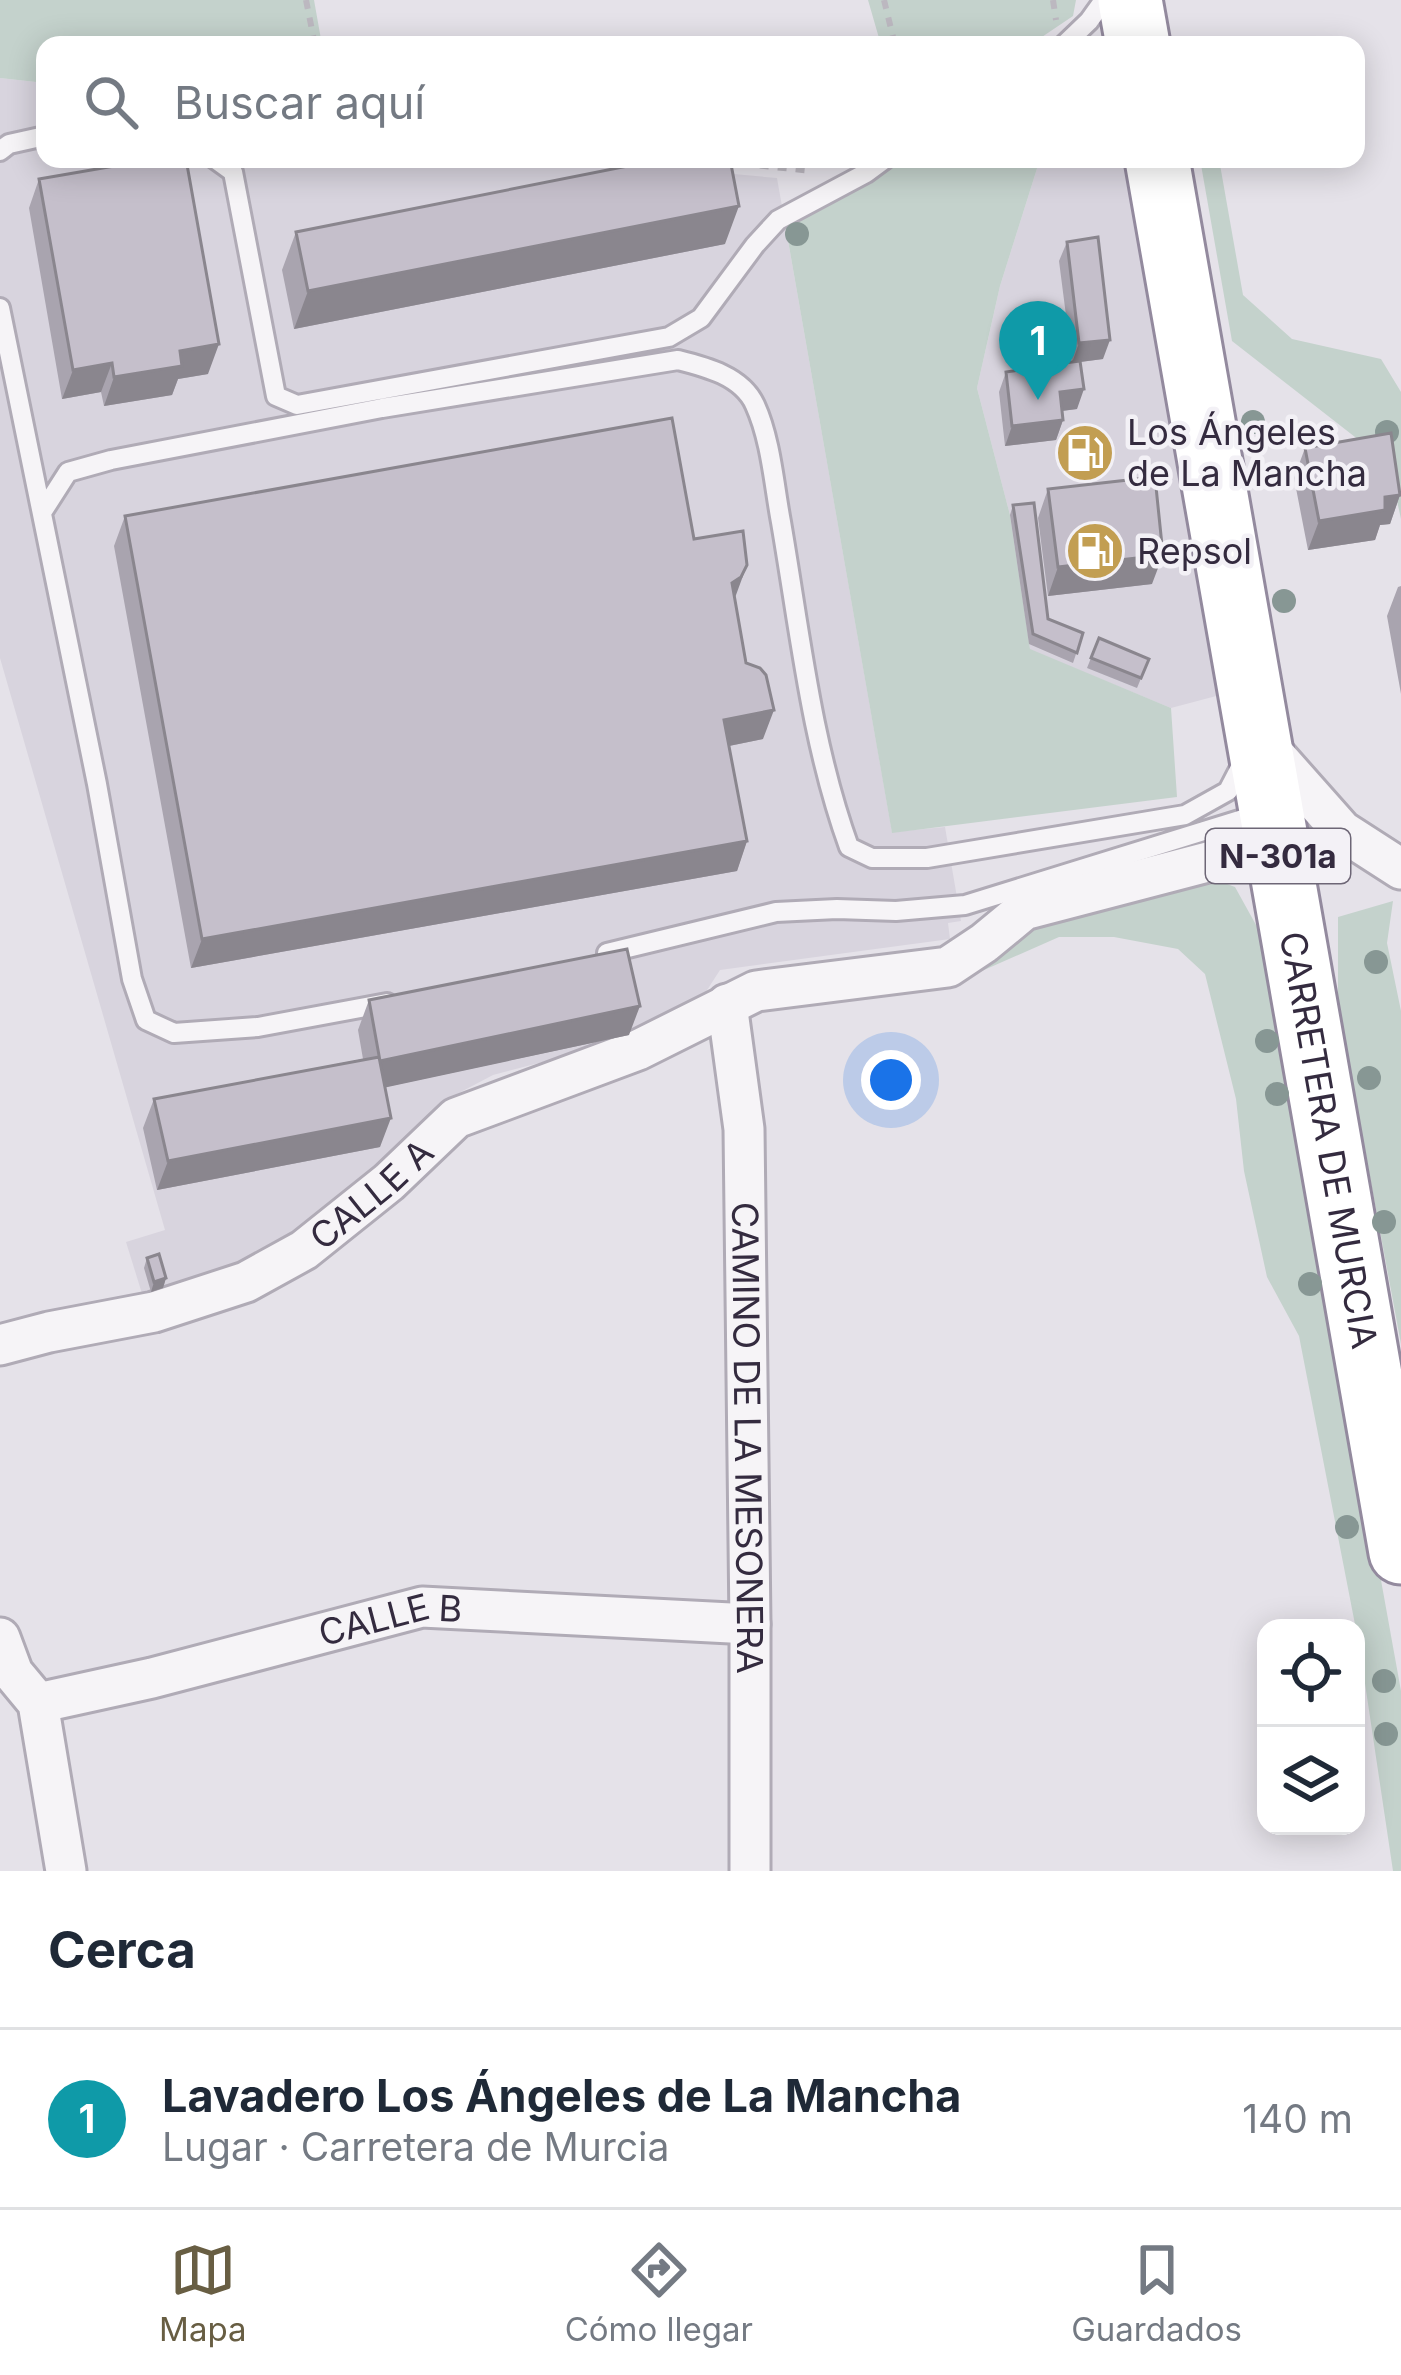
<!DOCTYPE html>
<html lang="es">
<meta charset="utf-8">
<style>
:root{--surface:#fff;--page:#f2f2f3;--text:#1f2937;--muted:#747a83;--line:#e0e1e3;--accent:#685e43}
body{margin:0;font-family:Inter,sans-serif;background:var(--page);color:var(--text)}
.controls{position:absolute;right:36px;bottom:36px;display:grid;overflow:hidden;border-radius:24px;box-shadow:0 6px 30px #0003}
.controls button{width:108px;height:108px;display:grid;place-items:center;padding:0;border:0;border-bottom:3px solid var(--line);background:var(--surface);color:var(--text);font:60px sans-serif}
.you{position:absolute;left:891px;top:1080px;width:42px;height:42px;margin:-30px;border:9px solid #fff;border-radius:50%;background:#1a73e8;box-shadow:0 0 0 18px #1a73e833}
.badge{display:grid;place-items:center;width:78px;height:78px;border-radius:50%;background:var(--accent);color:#fff;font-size:39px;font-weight:700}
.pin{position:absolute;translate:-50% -99px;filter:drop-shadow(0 3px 6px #0008)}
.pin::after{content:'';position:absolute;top:63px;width:42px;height:36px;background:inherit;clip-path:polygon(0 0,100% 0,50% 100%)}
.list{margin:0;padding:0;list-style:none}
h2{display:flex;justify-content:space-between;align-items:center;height:156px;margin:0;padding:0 48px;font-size:51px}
h2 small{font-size:39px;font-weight:400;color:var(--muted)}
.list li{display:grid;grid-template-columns:78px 1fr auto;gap:36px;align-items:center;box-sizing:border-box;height:180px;padding:0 48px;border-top:3px solid var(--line)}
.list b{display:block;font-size:45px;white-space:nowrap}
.list p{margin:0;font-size:39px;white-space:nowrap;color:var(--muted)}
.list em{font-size:39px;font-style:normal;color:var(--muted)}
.icon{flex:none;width:66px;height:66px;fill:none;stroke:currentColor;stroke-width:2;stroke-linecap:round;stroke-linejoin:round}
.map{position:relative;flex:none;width:1401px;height:1871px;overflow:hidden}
.search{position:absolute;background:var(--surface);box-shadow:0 6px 30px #0003;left:36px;right:36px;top:36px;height:132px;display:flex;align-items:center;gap:30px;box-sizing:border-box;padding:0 42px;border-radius:24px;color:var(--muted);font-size:45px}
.sheet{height:336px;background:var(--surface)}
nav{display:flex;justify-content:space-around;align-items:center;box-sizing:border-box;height:168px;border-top:3px solid var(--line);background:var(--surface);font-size:33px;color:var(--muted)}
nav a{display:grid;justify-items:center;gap:6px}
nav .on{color:var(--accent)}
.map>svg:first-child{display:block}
.built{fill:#d8d4de}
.green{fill:#c4d2cc}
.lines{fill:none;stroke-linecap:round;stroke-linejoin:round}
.service-casing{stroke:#b0abb6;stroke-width:24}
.minor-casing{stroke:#b0abb6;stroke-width:45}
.trunk-casing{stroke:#938a9e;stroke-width:69}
.path{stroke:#bcb8c0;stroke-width:6;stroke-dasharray:9 9;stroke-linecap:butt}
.service{stroke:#f6f4f7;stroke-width:18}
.minor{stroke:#f6f4f7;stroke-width:39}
.trunk{stroke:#fff;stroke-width:63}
.tree{fill:#879794}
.wall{fill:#a9a4af}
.shaded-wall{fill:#8a868e}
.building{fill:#c5bfcb;stroke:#8a868e;stroke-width:3}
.labels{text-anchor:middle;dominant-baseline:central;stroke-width:9;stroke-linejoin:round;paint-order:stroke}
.shield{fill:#f3f1f6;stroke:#6d6676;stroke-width:3}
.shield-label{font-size:33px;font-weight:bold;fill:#342b3f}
.poi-label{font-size:36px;fill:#342b3f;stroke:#f3f1f6;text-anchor:start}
.street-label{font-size:36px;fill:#342b3f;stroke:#f3f1f6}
</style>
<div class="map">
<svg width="1401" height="1871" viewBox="0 0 1401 1871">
<rect width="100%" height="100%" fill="#e5e2e9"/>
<path class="built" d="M0,78L45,83V159H569L777,178L892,832L945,827L961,921L948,923L950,939L720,970L700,1001L670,1018L585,1051L493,1075L457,1094L437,1109L333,1212L279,1250L144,1300L126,1242L165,1230L0,658Z
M1040,159H1125L1220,695L1171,708L1030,650L1010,515L977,388L1000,286Z"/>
<path class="green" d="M0,0H314L322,45H45V83L0,78Z
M868,0H1076L1073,16L1030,45H881Z
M899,159H1040L1000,286L977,388L1010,515L1030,649L1171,708L1177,797L892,833L786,229Z
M1200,159H1219L1243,295L1292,339L1381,359L1401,392V519L1390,469L1355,437L1232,341Z
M1211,878L1235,887L1266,943L1401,1691V1871H1393L1360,1650L1299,1336L1267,1277L1244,1171L1236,1099L1205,974L1178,949L1114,937H1059L950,985L1046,913Z
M1393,901L1387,943L1401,1011V1344L1338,1005V917Z"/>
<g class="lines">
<defs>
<path id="service" d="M1064,45L1089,21L1104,0
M0,151L9,144L45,136
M215,159L233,172L276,396L297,405L669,337L701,318L755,245L778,220L866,173L885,159
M0,308L97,784L132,979L146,1020L174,1033L258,1027L387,1003
M43,511L68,472L111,460L382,408L678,360C706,367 742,376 755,405C771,440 774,485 781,522C800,632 811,742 849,847L872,858H927L1185,815L1228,791L1244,760
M607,953L776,912L837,909L896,911L965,905L1262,813"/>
<g id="minor">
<path d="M1265,744L1342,831L1401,869"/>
<path id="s1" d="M727,1004L744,1129L750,1624V1871"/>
<path id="s2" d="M0,1345L49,1332L154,1312L246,1282L304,1250L389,1182L456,1118L638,1050L756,991L948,967L984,943L1024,910L1242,853L1271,817"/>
<path d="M0,1638L13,1673L38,1703L66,1871"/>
<path id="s3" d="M38,1703L152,1678L422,1607L750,1624"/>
</g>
<g id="trunk">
<path d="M1130,0L1138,45"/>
<path id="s4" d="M1157,159L1401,1552"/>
</g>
</defs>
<use href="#service" class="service-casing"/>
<use href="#minor" class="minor-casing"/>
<use href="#trunk" class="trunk-casing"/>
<path class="path" d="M306,0L315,45
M884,0L895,45
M1053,0L1056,20
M724,162L813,171"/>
<use href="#service" class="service"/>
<use href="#minor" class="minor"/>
<use href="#trunk" class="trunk"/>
</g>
<g class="tree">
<circle cx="797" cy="234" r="12"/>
<circle cx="1253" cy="422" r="12"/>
<circle cx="1387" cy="432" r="12"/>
<circle cx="1284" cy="601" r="12"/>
<circle cx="1376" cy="962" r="12"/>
<circle cx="1267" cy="1041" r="12"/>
<circle cx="1369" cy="1078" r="12"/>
<circle cx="1277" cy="1094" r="12"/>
<circle cx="1384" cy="1222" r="12"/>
<circle cx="1310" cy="1284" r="12"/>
<circle cx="1347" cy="1527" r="12"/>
<circle cx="1384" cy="1681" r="12"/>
<circle cx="1386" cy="1734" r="12"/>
</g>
<path class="wall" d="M39,179L208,374L178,379L172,395L104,406L101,392L62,399L29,208Z
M296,232L725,244L294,329L282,270Z
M1067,242L1103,359L1080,362L1077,409L1062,411L1063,420L1056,440L1005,446L999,392L1006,372L1023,369L1021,347L1028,328L1056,364L1072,362L1059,261Z
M1305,448L1400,495L1390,524L1380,525L1375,540L1308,550L1294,478Z
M1048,489L1152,584L1048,596L1038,518Z
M1013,505L1048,619L1083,633L1073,663L1029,644L1010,515Z
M125,516L694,539L735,597L746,663L763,739L729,746L747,841L737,871L191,968L114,546Z
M1401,586V694L1387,616L1398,587Z
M1099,638L1149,659L1137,688L1087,668Z
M369,1000L629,1035L385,1087L380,1147L157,1190L143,1128L154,1099L363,1059L358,1030Z
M147,1258L166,1278L163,1288L151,1292L144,1268Z"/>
<path class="shaded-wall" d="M739,206L725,244L294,329L308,291Z
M1110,340L1103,359L1072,363L1079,343Z
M219,344L208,374L178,379L172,395L104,406L114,377L180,351Z
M112,363L101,392L62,399L73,370Z
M1084,389L1077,409L1053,412L1060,392Z
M1063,420L1056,440L1005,446L1012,426Z
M1400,495L1390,524L1380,525L1375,540L1308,550L1319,521L1385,497Z
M1163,555L1152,584L1048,596L1058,567Z
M747,565L736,595L730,607L732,583Z
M774,710L763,739L714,749L724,720Z
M747,841L737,871L191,968L202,939Z
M640,1006L629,1035L369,1091L380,1061Z
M391,1118L380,1147L157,1190L168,1161Z
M166,1278L163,1288L151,1292L154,1282Z"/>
<path class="building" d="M155,159H186L219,344L180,351L182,366L114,377L112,363L73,370L39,179Z
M663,159H730L739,206L308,291L296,232Z
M1098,237L1110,340L1079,343L1067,242Z
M1050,325L1056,364L1080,361L1084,389L1060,392L1063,420L1012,426L1006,372L1033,368L1028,328Z
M672,418L694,539L743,531L747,565L741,577L732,583L746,663L760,668L766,675L774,710L724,720L747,841L202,939L125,516Z
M1391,433L1400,495L1385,497V510L1319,521L1305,448Z
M1155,477L1163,555L1058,567L1048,489Z
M1034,503L1048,619L1083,633L1077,653L1033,634L1013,505Z
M1099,638L1149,659L1141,678L1091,658Z
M627,949L640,1006L380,1061L369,1000Z
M379,1057L391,1118L168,1161L154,1099Z
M159,1254L166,1278L154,1282L147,1258Z"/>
<defs>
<symbol id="fuel-disc" viewBox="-11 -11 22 22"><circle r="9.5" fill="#c29e52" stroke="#f3f1f6"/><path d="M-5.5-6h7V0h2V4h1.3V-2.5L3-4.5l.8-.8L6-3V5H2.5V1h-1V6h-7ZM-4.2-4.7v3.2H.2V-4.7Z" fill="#fff"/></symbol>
</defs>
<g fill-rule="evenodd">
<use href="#fuel-disc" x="1052" y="420" width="66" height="66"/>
<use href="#fuel-disc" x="1062" y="518" width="66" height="66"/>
</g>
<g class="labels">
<rect class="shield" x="1206" y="829" width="144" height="54" rx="9"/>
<g class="shield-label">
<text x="1278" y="856">N-301a</text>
</g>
<g class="poi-label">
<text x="1127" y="432">Los Ángeles<tspan x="1127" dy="41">de La Mancha</tspan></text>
<text x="1137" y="551">Repsol</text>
</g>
<g class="street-label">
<text stroke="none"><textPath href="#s4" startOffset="996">CARRETERA DE MURCIA</textPath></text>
<text stroke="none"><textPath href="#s2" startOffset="408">CALLE A</textPath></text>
<text stroke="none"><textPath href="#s1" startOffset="435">CAMINO DE LA MESONERA</textPath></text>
<text stroke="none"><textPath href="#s3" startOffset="363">CALLE B</textPath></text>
</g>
</g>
</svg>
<div class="controls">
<button><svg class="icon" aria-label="locate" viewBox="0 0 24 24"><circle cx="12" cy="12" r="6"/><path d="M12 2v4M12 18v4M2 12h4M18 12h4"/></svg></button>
<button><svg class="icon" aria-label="layers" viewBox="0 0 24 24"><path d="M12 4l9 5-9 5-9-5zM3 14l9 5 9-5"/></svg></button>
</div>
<div class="you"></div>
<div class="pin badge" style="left:1038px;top:400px;background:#0f9aa8">1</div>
<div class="search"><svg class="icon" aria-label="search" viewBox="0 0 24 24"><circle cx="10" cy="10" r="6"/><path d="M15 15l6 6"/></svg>Buscar aquí</div>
</div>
<section class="sheet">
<h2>Cerca<small></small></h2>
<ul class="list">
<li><span class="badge" style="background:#0f9aa8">1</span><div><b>Lavadero Los Ángeles de La Mancha</b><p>Lugar · Carretera de Murcia</p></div><em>140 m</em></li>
</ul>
</section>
<nav>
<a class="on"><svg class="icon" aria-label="map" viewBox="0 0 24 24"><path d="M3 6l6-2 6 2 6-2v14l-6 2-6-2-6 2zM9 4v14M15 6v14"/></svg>Mapa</a>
<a><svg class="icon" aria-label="directions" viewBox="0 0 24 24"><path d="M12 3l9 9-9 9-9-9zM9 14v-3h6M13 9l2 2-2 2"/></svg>Cómo llegar</a>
<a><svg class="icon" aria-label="saved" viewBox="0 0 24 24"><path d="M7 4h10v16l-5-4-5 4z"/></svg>Guardados</a>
</nav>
